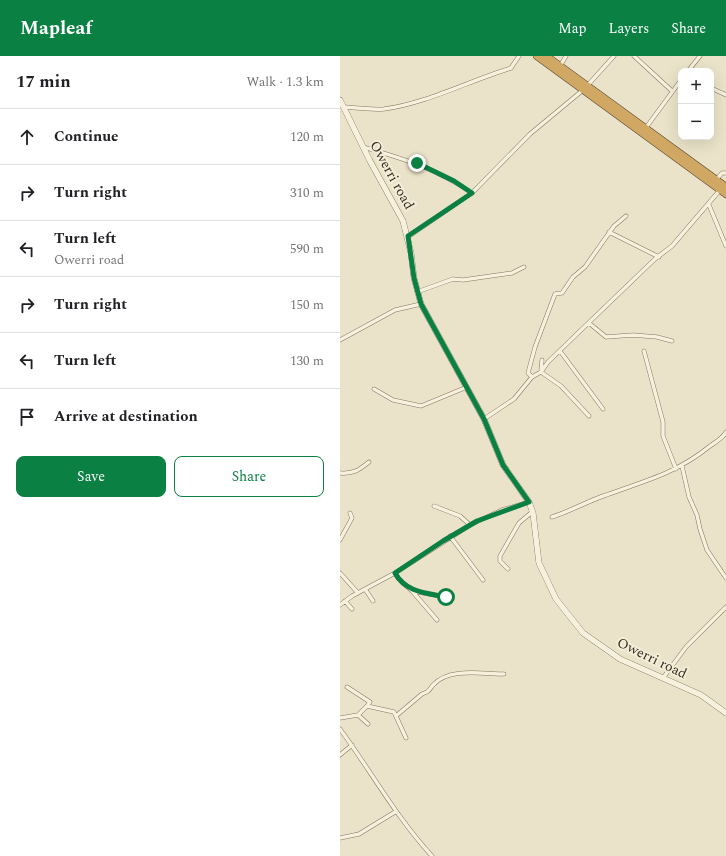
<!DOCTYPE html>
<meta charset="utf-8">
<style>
:root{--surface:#fff;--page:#f2f2f2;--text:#202124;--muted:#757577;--line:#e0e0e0;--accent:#0b8043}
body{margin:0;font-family:Spectral,serif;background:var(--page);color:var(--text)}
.controls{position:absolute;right:12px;top:12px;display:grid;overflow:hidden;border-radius:8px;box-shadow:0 4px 16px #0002}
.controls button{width:36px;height:36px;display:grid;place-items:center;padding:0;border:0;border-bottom:1px solid var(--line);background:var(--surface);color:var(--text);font:20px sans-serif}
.stop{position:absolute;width:12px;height:12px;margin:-9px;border:3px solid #0b8043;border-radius:50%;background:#fff}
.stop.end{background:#0b8043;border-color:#fff;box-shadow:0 1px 4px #0008}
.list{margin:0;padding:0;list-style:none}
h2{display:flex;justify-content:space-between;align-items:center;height:52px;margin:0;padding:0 16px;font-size:17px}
h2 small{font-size:13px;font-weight:400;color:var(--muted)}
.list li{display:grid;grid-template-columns:26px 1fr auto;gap:12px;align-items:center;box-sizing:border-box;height:56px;padding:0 16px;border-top:1px solid var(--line)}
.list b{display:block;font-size:15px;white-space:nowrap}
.list p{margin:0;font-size:13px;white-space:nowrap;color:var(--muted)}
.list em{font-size:13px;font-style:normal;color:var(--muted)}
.actions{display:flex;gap:8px;padding:12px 16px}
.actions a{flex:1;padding:9px 0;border:1px solid var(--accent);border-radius:8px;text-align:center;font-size:14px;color:var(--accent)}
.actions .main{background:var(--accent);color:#fff}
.icon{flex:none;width:22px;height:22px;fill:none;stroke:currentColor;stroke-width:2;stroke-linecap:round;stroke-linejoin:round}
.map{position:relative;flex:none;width:386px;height:800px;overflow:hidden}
header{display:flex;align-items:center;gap:24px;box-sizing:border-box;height:56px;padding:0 20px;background:var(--accent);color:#fff}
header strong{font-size:19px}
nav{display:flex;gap:22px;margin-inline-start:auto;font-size:14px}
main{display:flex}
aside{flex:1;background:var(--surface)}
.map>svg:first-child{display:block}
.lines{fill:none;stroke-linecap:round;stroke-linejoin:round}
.street-casing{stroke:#857660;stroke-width:4.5}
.secondary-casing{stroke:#675843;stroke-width:6}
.highway-casing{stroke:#544533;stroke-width:8}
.street{stroke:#f6f0dc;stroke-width:3.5}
.secondary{stroke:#f6f0dc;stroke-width:5.5}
.highway{stroke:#d0a863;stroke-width:7}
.route{stroke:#0b8043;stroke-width:5}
.labels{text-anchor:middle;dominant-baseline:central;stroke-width:4;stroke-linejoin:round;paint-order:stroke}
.street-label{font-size:14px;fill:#372e21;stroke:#f3edd8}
</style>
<header>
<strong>Mapleaf</strong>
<nav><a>Map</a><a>Layers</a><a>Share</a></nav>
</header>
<main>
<aside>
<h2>17 min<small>Walk · 1.3 km</small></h2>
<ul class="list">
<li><svg class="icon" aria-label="ahead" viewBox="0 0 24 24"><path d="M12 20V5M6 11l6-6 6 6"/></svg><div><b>Continue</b></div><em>120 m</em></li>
<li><svg class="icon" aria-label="right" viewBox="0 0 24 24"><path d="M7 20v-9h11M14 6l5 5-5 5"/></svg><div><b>Turn right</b></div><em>310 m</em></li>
<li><svg class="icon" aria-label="left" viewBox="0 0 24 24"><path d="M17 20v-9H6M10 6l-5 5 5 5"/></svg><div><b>Turn left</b><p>Owerri road</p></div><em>590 m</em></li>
<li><svg class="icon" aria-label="right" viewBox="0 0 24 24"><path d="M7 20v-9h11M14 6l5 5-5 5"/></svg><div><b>Turn right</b></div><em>150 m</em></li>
<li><svg class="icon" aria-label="left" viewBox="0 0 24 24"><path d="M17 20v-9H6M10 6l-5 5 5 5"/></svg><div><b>Turn left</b></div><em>130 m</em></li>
<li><svg class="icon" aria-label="arrive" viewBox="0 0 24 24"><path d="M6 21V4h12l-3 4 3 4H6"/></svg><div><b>Arrive at destination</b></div></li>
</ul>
<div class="actions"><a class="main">Save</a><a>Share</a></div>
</aside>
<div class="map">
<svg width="386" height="800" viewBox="0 0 386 800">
<rect width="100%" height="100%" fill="#eae3c9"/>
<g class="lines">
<defs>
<path id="street" d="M294,0L332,35
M220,10L226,0
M348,15L360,0
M247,30L274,0
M371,32L386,39
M4,51C17,52 31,54 44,53C85,48 131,24 171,12L179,0
M305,73L341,24
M23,91C64,103 95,112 132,137
M376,124L382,117H386
M369,149L386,190
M269,176L319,201
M68,181L132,137L190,78L243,34
M77,236L113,223L123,224L172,217L184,211
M249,267L266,281L293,279L317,281L332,285
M0,284L55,254L81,248
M220,295L263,353
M304,295L323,366V380L336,413
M202,304L201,316L221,330L249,360
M192,321L188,317L195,291L215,238L222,237L233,221L245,211L274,170L286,160
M34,333L53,344L81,350L127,331
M144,363L174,343L192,321L201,316L208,306L239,276L315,203L332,190L380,134
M342,410L349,441L357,459L360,473L367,494L386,522
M0,417C14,418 19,414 29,406
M94,450L120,460L130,469
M212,461C231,455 248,445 266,439C305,425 337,417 370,390C376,386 383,382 386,376
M110,480L143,524
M0,484L12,462L10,457
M168,513L160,505V500L179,467L192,456
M0,517L18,537
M55,517L58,522L72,535L97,564
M25,533L33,545
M72,535L106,541
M5,545L12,553
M0,549L12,540L55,517L130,469L162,454L189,446
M323,622L346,591L386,551
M7,631L30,646L27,650
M18,659L27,650L54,656L66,682
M56,660L82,638L87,636C90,634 91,631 93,629C109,611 143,618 164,618
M0,662L18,659L28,668
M0,673C31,715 56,761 92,800
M0,699L12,689
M0,782L19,778L55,756"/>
<path id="secondary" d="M0,44L30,105L63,165L71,197L74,222L81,248L144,363L163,409L189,446L193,457L199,507L216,543L243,577L280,603L361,639L386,657"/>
<path id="highway" d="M197,0L386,138
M206,0L386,131"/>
</defs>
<use href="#street" class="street-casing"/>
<use href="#secondary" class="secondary-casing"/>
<use href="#highway" class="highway-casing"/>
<use href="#street" class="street"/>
<use href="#secondary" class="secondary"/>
<use href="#highway" class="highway"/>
</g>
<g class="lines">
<path class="route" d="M77,107L114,125L132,137L68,180L74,222L81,248L144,363L163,409L189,446L137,465L103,485L55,517C66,537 87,537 106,541"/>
</g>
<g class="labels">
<g class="street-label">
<text transform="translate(52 119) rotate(61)">Owerri road</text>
<text transform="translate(312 602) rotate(26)">Owerri road</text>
</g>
</g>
</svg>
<div class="controls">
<button>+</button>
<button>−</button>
</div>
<div class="stop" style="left:106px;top:541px"></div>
<div class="stop end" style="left:77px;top:107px"></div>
</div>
</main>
